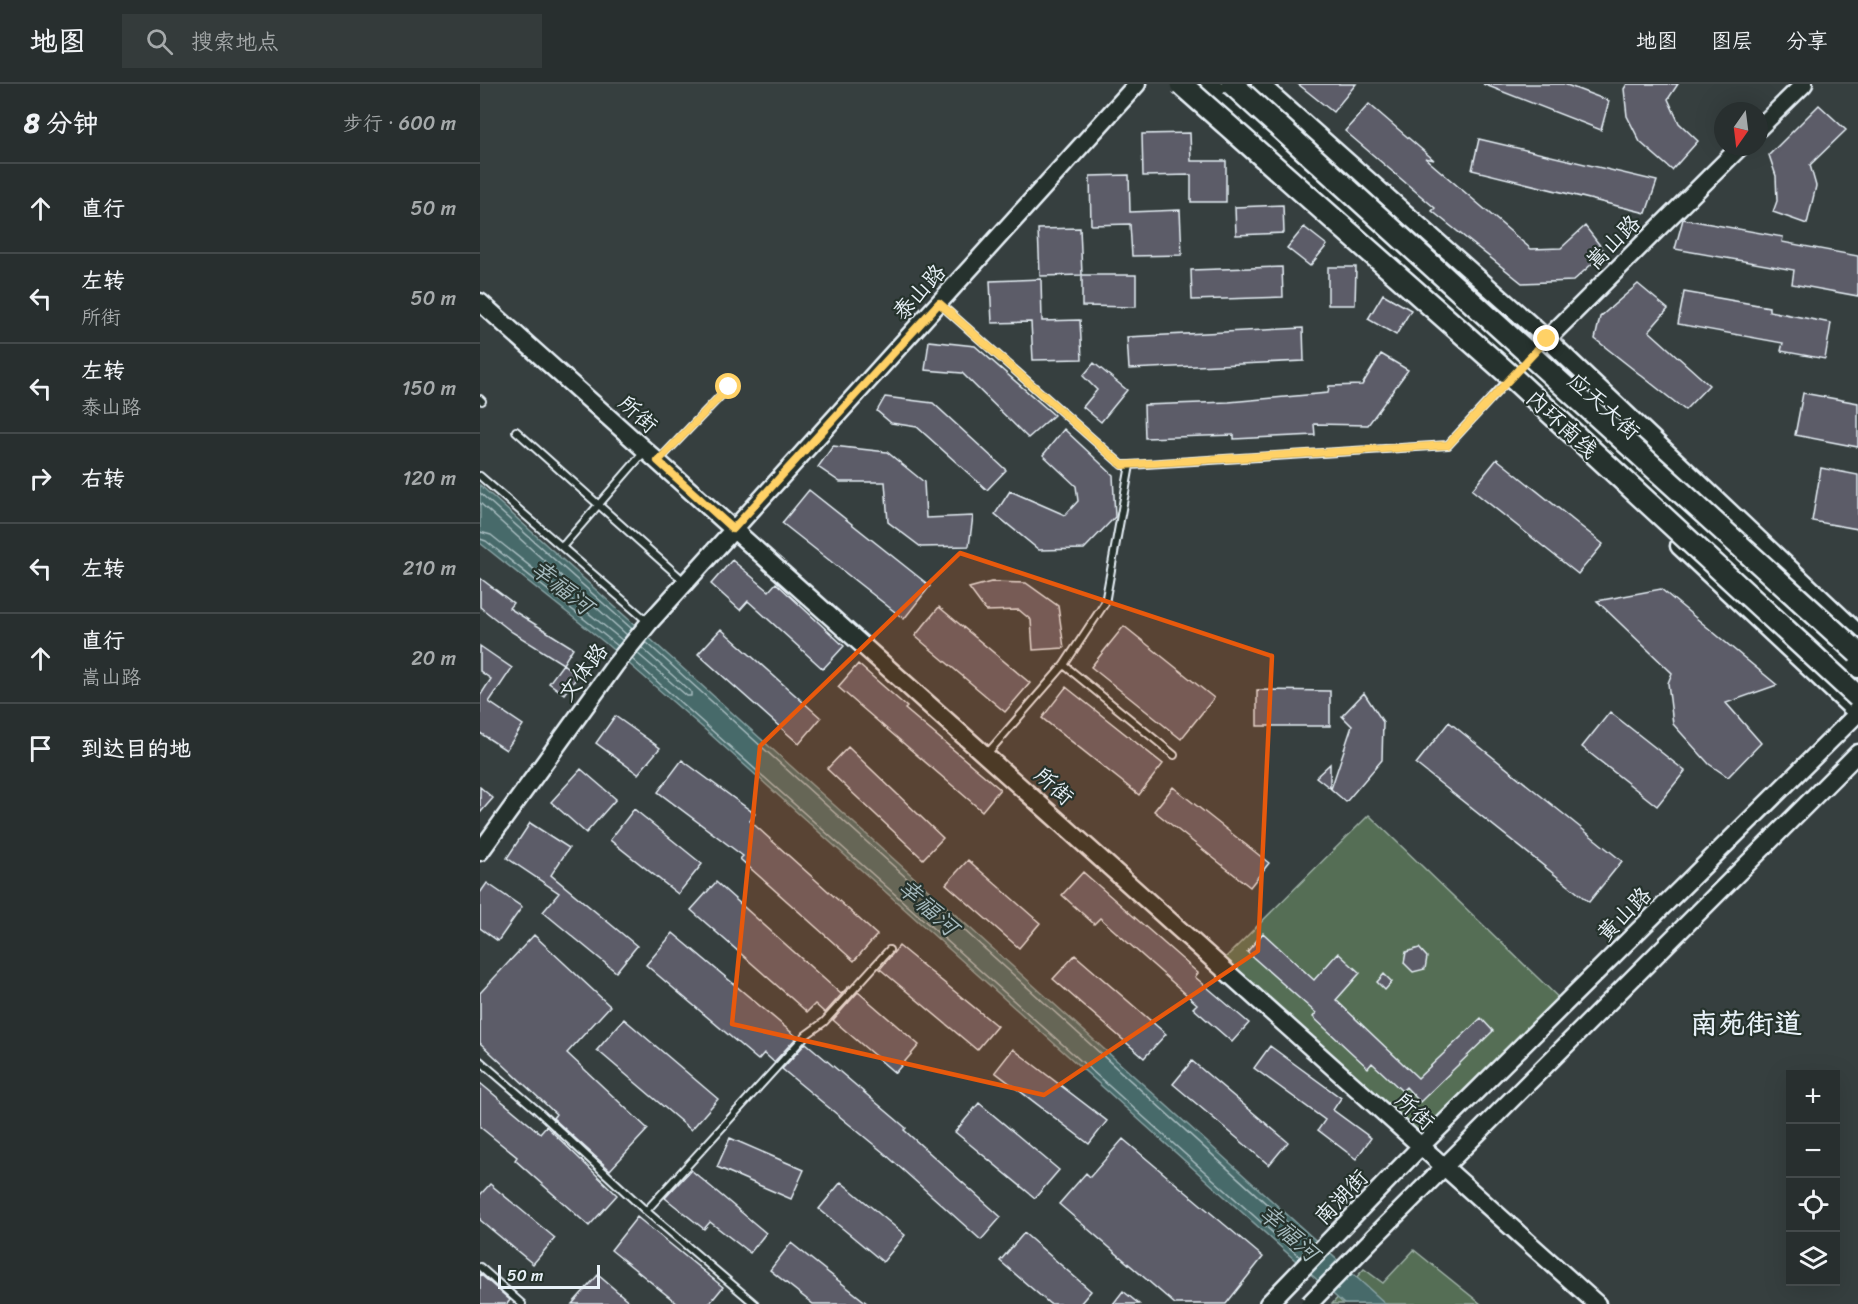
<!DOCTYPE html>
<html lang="zh">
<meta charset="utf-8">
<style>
:root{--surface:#282f2f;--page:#343b3b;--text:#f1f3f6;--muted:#a5a9aa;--line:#444a4b}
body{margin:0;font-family:Sriracha,"LXGW WenKai TC",sans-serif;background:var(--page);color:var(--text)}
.controls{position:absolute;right:18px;bottom:18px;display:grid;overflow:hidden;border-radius:0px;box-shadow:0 6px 24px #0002}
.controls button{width:54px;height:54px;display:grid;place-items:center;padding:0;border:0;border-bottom:2px solid var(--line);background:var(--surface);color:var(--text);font:30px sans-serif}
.compass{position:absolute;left:1234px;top:18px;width:54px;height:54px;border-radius:50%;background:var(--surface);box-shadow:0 6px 24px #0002;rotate:194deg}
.scale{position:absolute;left:18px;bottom:15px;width:102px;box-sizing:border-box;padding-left:6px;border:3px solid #e8f1f8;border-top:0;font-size:16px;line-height:21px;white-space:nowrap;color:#e8f1f8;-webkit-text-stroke:4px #26332d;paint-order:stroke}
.stop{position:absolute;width:18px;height:18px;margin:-14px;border:4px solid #ffd166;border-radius:50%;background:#fff}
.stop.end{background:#ffd166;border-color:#fff;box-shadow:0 2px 6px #0008}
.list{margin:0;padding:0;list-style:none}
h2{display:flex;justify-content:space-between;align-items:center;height:78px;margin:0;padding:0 24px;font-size:26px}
h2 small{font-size:20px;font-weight:400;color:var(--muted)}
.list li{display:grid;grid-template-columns:39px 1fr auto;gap:18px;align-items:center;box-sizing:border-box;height:90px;padding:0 24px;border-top:2px solid var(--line)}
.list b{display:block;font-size:22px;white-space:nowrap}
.list p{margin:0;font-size:20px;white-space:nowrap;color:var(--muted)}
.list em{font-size:20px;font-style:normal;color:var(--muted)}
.icon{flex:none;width:33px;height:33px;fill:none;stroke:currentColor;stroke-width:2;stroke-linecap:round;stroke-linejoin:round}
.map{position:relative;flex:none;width:1378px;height:1220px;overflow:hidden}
header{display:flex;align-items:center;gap:36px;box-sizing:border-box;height:84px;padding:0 30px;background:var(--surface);border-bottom:2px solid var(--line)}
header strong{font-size:28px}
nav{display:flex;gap:33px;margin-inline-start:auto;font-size:21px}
.search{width:420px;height:54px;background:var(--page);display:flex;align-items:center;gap:15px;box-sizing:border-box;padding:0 21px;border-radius:0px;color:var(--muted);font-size:22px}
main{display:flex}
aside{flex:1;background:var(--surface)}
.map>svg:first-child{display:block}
.green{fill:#546e54;stroke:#9eb0a6;stroke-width:1.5}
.water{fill:#466b6a;stroke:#87a1a3;stroke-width:1.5}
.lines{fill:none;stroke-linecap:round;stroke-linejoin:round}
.shore{stroke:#a7bbbf;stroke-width:1.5}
.building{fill:#5c5c68;stroke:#e8f1f8;stroke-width:1.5}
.lane-casing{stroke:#e8f1f8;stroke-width:10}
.secondary-casing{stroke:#e8f1f8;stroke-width:21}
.primary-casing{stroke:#e8f1f8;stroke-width:22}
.lane{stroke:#26332d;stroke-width:6}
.secondary{stroke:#26332d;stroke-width:16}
.primary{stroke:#26332d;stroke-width:18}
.secondary-bridge-casing{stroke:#e8f1f8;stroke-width:21;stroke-linecap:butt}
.highway-bridge-casing{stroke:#e8f1f8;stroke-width:26;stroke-linecap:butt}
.secondary-bridge{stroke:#26332d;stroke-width:16}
.highway-bridge{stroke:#26332d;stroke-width:21}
.route{stroke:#ffd166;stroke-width:8}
.marked{fill:#e8590c;fill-opacity:0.2;stroke:#e8590c;stroke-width:4.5;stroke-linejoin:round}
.labels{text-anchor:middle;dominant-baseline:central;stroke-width:4.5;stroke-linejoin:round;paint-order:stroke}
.street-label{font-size:22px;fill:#e8f1f8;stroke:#26332d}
.water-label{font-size:24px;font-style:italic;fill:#a7bbbf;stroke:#26332d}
.district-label{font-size:28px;font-weight:bold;fill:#e8f1f8;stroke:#26332d}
</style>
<header>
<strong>地图</strong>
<div class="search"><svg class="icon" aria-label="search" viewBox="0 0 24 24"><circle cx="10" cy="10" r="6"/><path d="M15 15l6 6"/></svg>搜索地点</div>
<nav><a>地图</a><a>图层</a><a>分享</a></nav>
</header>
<main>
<aside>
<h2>8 分钟<small>步行 · 600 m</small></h2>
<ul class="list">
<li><svg class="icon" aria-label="ahead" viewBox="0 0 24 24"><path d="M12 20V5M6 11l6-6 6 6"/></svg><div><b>直行</b></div><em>50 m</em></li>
<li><svg class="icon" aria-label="left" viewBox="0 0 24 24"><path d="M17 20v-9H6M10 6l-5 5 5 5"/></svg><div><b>左转</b><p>所街</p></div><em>50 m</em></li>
<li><svg class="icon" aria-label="left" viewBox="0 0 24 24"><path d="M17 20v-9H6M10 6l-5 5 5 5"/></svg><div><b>左转</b><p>泰山路</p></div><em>150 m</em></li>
<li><svg class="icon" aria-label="right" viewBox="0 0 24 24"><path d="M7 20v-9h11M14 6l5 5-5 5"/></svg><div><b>右转</b></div><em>120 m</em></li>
<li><svg class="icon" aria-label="left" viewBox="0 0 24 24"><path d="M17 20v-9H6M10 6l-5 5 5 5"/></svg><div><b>左转</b></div><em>210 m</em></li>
<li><svg class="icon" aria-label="ahead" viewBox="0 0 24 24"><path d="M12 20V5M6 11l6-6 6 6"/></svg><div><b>直行</b><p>嵩山路</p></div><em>20 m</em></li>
<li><svg class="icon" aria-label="arrive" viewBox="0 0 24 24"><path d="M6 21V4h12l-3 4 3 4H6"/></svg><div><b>到达目的地</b></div></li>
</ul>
</aside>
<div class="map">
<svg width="1378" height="1220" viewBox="0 0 1378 1220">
<rect width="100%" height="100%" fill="#363f3f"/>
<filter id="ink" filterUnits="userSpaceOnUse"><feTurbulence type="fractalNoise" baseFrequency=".0167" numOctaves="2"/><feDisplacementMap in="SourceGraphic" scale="12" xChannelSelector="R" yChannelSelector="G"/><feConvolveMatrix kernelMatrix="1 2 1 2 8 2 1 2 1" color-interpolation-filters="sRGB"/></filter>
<g filter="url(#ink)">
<path class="green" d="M889,731L1085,920L941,1062L737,882Z
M934,1166L1001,1220H852L884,1185L903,1199Z"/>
<path class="water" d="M0,401L906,1220H864L230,650L124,558L0,459Z"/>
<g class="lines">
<path class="shore" d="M0,409L152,545
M0,419L147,551
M0,448L11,451L142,556
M0,455L6,457L138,562
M166,558L832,1161
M157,569L207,612H211V608L162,564
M152,575L820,1173"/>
</g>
<path class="building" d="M818,0H876L853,28Z
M1003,0H1084L1129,17L1121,46Z
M1147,0H1198L1188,15L1199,39L1218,57L1192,86L1160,58L1147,32L1144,5Z
M889,20L954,76L945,74L1051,165L1081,164L1105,142L1125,168L1093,197L1042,199L952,127L955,124L865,47Z
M1339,21L1366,46L1330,81L1336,102L1327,140L1293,128L1297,117L1296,92L1289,71Z
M710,49L711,77H746V118H711V91L663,92L662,50Z
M999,55L1177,97L1166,129L992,86Z
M649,91L650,128L700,126L702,171L652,172L650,140L611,141L610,92Z
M803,121L804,149L756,151L755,123Z
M1203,135L1303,153L1302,158L1378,172V212L1312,200L1314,186L1195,165Z
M824,143L847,161L830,182L807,164Z
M600,144L602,191L560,192L558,145Z
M802,183L803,213L712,216L711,186Z
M848,183H876L875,221H848Z
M602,191H656V223L602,222Z
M561,195L562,237L600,236L602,275L553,276L551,238L512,239L510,197Z
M1158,200L1188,225L1169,247L1229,301L1205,326L1115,255L1120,233Z
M1204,208L1289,223V227L1351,239L1345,275L1301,267L1303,259L1198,240Z
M903,210L931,226L916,251L888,235Z
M823,244L824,277L649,285L647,253Z
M449,257L495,262L574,331L548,354L482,289L445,286Z
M901,270L928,286L888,341L834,340L835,351L754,355V351L665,354L664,321L749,318L848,309L849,302L882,301Z
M614,279L647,306L621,338L603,323L617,306L603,292Z
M1323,309L1378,319V363L1315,351Z
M405,313L453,319L526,386L507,406L437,343L411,339L397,327Z
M584,345L633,391L635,433L604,465L559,466L515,430L530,407L585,431L598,417L596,402L563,371Z
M353,362L407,368L444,398L446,434L493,432L489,462L441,463L408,438L405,398H360L338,383Z
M1017,375L1123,460L1098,490L992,406Z
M1341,384L1378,391V445L1332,437Z
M329,406L450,502L424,535L302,439Z
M252,476L289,507L296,499L364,562L343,585L268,517L260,526L231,500Z
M0,494L33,519L29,524L93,564L83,580L32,548L0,523Z
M511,498L546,499L578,522L584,564L553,566L551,536L539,526L506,527L489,504Z
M1181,505L1297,601L1246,619L1281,659L1248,693L1229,680L1193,640L1188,599L1192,589L1117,517Z
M459,523L550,599L525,628L435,552Z
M644,542L734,614L701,655L611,583Z
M241,545L341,634L319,660L218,570Z
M0,562L32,584L9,618L43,641L26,666L0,649V612L11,595L0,587Z
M83,580L98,592L84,610L69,599Z
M378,580L427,623L425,625L520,705L502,727L358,603Z
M586,603L683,680L659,711L562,634Z
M777,606L850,607V642H777Z
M884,609L903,638L902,676L866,718L851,705L872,642L862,632Z
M1130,628L1205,687L1177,722L1102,663Z
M135,632L180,664L158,690L116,659Z
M969,638L1142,777L1109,818L936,680Z
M368,663L463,754L443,775L347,685Z
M202,676L275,730L270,737L397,851L374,877L260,775L263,772L178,708Z
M850,680V704L836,693Z
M101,685L136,715L106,749L71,718Z
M0,703L13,714L0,729Z
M693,703L789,779L770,803L674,727Z
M154,725L222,780L198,810L130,756Z
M50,739L89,764L71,791L157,862L136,888L63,828L79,809L27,774Z
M488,776L560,839L539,864L466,800Z
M603,788L718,889L715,893L769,939L752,958L713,924L717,920L620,834L614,840L582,811Z
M236,798L361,910L370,901L345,929L335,920L327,928L211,826Z
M7,799L42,823L18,857L0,844V809Z
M193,849L317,953L294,978L284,969L278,976L166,881Z
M783,849L834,896L858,869L880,889L856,916L938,994L1001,934L1013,947L940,1018L926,1003L922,1007L892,979L888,984L833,933L836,929L767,868Z
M54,851L130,922L87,969L168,1045L130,1086L73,1034L76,1030L0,959V909Z
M419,862L517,942L497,966L400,885Z
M939,864L947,873L945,885L933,888L924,879L926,868Z
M595,871L686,950L664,974L573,895Z
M904,890L912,898L905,906L897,898Z
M378,908L439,961L415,989L353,936Z
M144,935L238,1015L211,1046L117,966Z
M326,959L426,1044L424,1046L521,1133L501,1156L404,1069L302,985Z
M790,962L861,1014L853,1026L891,1054L876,1075L838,1046L845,1036L774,984Z
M533,965L627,1037L609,1060L515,988Z
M712,977L808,1058L789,1081L693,1000Z
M0,999L60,1049L66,1042L137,1111L109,1142L35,1076L37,1073L0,1043Z
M499,1019L579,1086L555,1114L475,1048Z
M250,1054L324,1086L311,1115L237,1083Z
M643,1055L783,1173L746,1220H695L579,1120L606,1089L610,1093Z
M211,1086L286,1149L270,1169L230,1138L224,1145L185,1114Z
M361,1098L425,1151L403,1178L339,1125Z
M10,1100L75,1154L53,1180L0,1136V1111Z
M157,1133L243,1203L229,1220H198L131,1166Z
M544,1149L611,1207L600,1220H570L520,1177Z
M311,1159L388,1220H333L290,1186Z
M0,1190L30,1216L27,1220H0Z
M118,1191L152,1220H92Z
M643,1207L659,1220H633Z"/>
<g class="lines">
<defs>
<path id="lane" d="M460,220L642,381H650
M0,315L2,317
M36,347L205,498
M179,376L249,303
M0,392L167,537
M82,463L165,367
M506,671L584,581
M694,671L584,581L625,519L650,381L968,361L1029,295
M0,977L57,1026L166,1127L275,1220
M166,1127L326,951L344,938L409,866
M0,1183L42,1220"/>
<path id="secondary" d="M780,0L1067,255L1378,549
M1279,44L1324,0
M0,218L1117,1220
M1060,262L1260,63
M1199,462L1378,630
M0,768L135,581L169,539L657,0
M894,1153L1378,669
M788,1220L941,1062L1378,629"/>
<path id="primary" d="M730,0L1378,584"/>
</defs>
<use href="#lane" class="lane-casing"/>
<use href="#secondary" class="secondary-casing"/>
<use href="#primary" class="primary-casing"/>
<use href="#lane" class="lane"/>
<use href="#secondary" class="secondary"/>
<use href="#primary" class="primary"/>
<defs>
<path id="secondary-bridge" d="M829,1220L894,1153"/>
<path id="highway-bridge" d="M701,0L1033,294L1378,613
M752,0L1378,569"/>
</defs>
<use href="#secondary-bridge" class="secondary-bridge-casing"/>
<use href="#highway-bridge" class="highway-bridge-casing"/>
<use href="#secondary-bridge" class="secondary-bridge"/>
<use href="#highway-bridge" class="highway-bridge"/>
</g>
</g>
<g class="lines" filter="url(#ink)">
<path class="route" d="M249,303L178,377L253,445L459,219L642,381L968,361L1067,255"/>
</g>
<path class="marked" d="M480,469L792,572L778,867L564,1011L252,940L280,662Z"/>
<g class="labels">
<g class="street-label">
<text transform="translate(1133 158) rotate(-45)">嵩山路</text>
<text transform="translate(439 208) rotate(-48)">泰山路</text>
<text transform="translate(1124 322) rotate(42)">应天大街</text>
<text transform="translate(158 330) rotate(42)">所街</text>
<text transform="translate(1082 340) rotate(43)">内环南线</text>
<text transform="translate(103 588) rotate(-53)">文体路</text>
<text transform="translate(574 702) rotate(42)">所街</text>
<text transform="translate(1144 830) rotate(-45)">黄山路</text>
<text transform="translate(935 1027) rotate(42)">所街</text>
<text transform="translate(861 1113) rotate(-46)">南湖街</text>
</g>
<g class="water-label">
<text transform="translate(82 503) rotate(39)">幸福河</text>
<text transform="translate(448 823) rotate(42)">幸福河</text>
<text transform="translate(809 1149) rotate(42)">幸福河</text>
</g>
<g class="district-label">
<text x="1266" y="939">南苑街道</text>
</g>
</g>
</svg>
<div class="controls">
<button>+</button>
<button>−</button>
<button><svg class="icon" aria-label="locate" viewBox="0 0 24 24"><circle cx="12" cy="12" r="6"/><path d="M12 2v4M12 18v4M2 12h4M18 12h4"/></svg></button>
<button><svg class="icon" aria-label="layers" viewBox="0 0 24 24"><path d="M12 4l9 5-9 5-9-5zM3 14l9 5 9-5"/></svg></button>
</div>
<svg class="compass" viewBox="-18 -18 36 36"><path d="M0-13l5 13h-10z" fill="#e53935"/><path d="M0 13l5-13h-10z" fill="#a5a9aa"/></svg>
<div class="scale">50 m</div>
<div class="stop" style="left:249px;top:303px"></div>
<div class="stop end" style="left:1067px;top:255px"></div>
</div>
</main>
